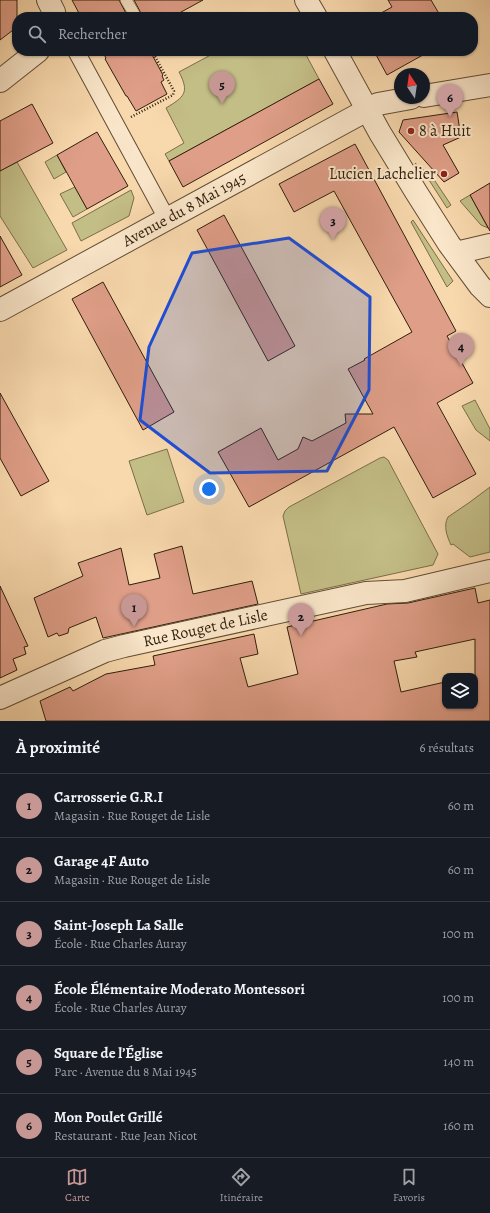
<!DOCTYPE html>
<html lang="fr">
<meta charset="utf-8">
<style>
:root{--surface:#171b24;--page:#242831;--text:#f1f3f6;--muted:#9ea1a6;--line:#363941;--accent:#c59692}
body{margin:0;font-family:Alegreya,serif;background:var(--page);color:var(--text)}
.controls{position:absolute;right:12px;bottom:12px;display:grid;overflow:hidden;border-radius:8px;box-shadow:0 1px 3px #0004}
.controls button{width:36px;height:36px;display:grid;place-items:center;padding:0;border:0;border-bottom:1px solid var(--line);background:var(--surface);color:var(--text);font:20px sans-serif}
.compass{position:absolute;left:394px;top:68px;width:36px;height:36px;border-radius:50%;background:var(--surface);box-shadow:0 1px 3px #0004;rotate:347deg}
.you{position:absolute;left:209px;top:489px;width:14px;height:14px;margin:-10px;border:3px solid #fff;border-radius:50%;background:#1a73e8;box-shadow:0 0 0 6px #1a73e833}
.badge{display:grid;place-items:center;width:26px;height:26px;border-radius:50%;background:var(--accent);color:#111;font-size:13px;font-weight:700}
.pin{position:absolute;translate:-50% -33px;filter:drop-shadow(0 1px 2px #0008)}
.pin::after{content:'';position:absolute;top:21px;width:14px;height:12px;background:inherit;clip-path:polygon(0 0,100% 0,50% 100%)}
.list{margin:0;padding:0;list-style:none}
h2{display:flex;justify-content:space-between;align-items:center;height:52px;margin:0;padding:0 16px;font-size:17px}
h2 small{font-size:13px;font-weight:400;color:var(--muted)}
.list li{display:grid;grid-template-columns:26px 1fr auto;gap:12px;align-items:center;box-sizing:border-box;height:64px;padding:0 16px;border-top:1px solid var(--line)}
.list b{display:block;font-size:15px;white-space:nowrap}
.list p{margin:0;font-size:13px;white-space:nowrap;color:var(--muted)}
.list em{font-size:13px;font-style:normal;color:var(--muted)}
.icon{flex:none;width:22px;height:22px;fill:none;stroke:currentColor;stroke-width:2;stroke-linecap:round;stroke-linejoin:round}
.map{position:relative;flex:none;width:490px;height:721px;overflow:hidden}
.search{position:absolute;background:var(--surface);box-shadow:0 1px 3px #0004;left:12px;right:12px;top:12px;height:44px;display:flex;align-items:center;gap:10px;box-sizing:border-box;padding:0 14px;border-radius:16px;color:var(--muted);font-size:15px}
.sheet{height:436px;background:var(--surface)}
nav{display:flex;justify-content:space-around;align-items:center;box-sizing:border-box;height:56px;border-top:1px solid var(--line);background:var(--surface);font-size:11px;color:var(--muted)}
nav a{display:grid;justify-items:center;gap:2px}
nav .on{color:var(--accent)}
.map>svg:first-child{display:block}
.green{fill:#c3bd86;stroke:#7a6e48}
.building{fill:#df9e88;stroke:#301f0b;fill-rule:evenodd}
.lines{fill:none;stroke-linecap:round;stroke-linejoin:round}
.service-casing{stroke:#624d34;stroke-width:12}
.pedestrian-casing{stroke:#624d34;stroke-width:18}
.minor-casing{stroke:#624d34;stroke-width:24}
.path{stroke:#301f0b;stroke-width:2.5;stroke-dasharray:1 2;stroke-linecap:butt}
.service{stroke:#fae6ca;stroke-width:11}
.pedestrian{stroke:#fae6ca;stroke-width:16}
.minor{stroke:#fae6ca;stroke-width:22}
.marked{fill:#1d4ed8;fill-opacity:0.2;stroke:#1d4ed8;stroke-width:3;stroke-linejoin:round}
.poi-dot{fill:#8f2418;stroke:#fae6ca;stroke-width:1.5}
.labels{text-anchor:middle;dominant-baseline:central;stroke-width:4;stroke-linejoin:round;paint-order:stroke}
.poi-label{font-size:16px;fill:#301f0b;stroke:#fae6ca;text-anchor:start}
.street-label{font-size:16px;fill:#301f0b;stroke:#fae6ca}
</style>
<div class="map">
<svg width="490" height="721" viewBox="0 0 490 721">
<rect width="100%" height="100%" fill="#f8d8ad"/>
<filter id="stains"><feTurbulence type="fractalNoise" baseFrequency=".005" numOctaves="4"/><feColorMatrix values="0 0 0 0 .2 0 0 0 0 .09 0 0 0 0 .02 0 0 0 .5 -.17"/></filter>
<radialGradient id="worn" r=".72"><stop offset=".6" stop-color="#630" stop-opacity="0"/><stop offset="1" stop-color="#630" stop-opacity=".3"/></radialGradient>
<path class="green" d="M218,51H304L319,79L169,161L165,154L184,143L166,108C184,97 190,93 179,72Z
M57,155L66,172L54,179L45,162Z
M17,162L67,250L33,268L0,216V171Z
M415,163L433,178L451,205L447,208L429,180Z
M75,187L87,209L73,217L60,194Z
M131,190L134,198L129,216L81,241L72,223Z
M470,195L488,228L481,225L460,201Z
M413,220L453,281L447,287L411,222Z
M475,400L490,429V441L476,430L462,406Z
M167,449L184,502L147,515L129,461Z
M384,457L388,460L438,554L433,565L301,594L283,516L285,511L289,507L380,458Z
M490,487V552L470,557L453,544L451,545C447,536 443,526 448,517L470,502Z"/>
<path class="building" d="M0,0H17V27L0,40Z
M72,0H119L128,17H81Z
M134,0H203L172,17H143Z
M388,0H431L441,17H374L392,7Z
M102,51H150L163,75L162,76L164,80L161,82L167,94L136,111L127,96H126L105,59L106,58Z
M374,51H430L387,75Z
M319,79L333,104L183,187L169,161Z
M32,104L53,143L0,171V121Z
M457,112L461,137L443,145L459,173L444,182L399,132L403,120Z
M97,132L128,186L87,209L57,155Z
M355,144L456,331L447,336L473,383L437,403L476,474L433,498L394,427L249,507L218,452L261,428L278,460L298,449L303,437L312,441L346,423L345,414H373L348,369L365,360L364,359L412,332L334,191L294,212L279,184Z
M490,183V231L470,195Z
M224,215L295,346L268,361L197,230Z
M0,236L22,275L0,287Z
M103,282L174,412L143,430L72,299Z
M0,393L49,481L21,496L0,458Z
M182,546L193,594L252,581L258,604L103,638L96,617L69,628L68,633L59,636L57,633L48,637L34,598L83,576L78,563L121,548L129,585L160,578L154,554Z
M0,586L28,646L24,647L26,654L13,659L17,670L0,678Z
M475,588L478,603L490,600V721H46L40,701L70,687L73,691L106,674L155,665L153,656L254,634L258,654L240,658L248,687L298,674L287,627L387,604L408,603ZM475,639V706H445V682L401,692L394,661L417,657L415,652Z"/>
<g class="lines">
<defs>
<path id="service" d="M126,0L136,17"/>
<path id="pedestrian" d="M76,51L167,219"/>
<g id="minor">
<path d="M48,0L54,12L55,17"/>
<path d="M306,0L316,17"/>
<path d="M335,51L380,133L416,192L449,244L480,286L490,296"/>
<path d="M0,81L38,51"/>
<path d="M424,96L490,85"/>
<path d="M456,253L490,245"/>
<path id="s1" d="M0,310L378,104L411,98"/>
<path id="s2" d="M0,698L105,651L124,646L366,593L405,591L490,571"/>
</g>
</defs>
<use href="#service" class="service-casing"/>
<use href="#pedestrian" class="pedestrian-casing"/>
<use href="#minor" class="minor-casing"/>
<path class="path" d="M131,117L173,95L174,91L152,51"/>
<use href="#service" class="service"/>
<use href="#pedestrian" class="pedestrian"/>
<use href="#minor" class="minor"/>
</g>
<path class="marked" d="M289,238L370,297L369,390L327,471L210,473L140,420L149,347L192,253Z"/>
<g class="poi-dot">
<circle cx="411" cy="131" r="4"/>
<circle cx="444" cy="174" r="4"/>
</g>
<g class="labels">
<g class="poi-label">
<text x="419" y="131">8 à Huit</text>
<text x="436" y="174" text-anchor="end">Lucien Lachelier</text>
</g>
<g class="street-label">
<text stroke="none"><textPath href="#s1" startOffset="210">Avenue du 8 Mai 1945</textPath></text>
<text stroke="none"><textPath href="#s2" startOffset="218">Rue Rouget de Lisle</textPath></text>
</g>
</g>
<rect width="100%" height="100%" filter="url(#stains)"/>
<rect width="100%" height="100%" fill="url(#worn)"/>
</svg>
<div class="controls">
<button><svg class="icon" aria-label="layers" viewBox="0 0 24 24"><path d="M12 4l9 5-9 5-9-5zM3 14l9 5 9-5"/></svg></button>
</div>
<svg class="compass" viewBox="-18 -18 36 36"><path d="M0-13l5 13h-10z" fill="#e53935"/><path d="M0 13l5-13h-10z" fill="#9ea1a6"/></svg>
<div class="you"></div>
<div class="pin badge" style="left:134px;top:627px">1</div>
<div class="pin badge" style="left:301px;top:636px">2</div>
<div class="pin badge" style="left:333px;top:240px">3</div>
<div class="pin badge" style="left:461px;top:366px">4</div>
<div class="pin badge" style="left:222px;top:104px">5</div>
<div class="pin badge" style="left:450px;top:117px">6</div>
<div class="search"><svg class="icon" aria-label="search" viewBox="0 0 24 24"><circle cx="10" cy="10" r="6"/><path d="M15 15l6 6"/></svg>Rechercher</div>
</div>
<section class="sheet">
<h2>À proximité<small>6 résultats</small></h2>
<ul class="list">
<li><span class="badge">1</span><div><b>Carrosserie G.R.I</b><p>Magasin · Rue Rouget de Lisle</p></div><em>60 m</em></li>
<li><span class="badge">2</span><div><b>Garage 4F Auto</b><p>Magasin · Rue Rouget de Lisle</p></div><em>60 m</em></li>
<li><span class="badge">3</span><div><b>Saint-Joseph La Salle</b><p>École · Rue Charles Auray</p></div><em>100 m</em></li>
<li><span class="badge">4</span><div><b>École Élémentaire Moderato Montessori</b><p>École · Rue Charles Auray</p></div><em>100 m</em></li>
<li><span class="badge">5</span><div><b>Square de l’Église</b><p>Parc · Avenue du 8 Mai 1945</p></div><em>140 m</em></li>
<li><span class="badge">6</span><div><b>Mon Poulet Grillé</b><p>Restaurant · Rue Jean Nicot</p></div><em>160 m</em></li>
</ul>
</section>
<nav>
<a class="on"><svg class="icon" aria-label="map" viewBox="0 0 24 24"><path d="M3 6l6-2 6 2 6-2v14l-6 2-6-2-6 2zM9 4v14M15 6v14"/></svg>Carte</a>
<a><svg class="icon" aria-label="directions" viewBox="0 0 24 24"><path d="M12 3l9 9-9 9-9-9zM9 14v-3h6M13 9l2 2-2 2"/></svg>Itinéraire</a>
<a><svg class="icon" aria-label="saved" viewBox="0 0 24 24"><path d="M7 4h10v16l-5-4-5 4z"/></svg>Favoris</a>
</nav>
